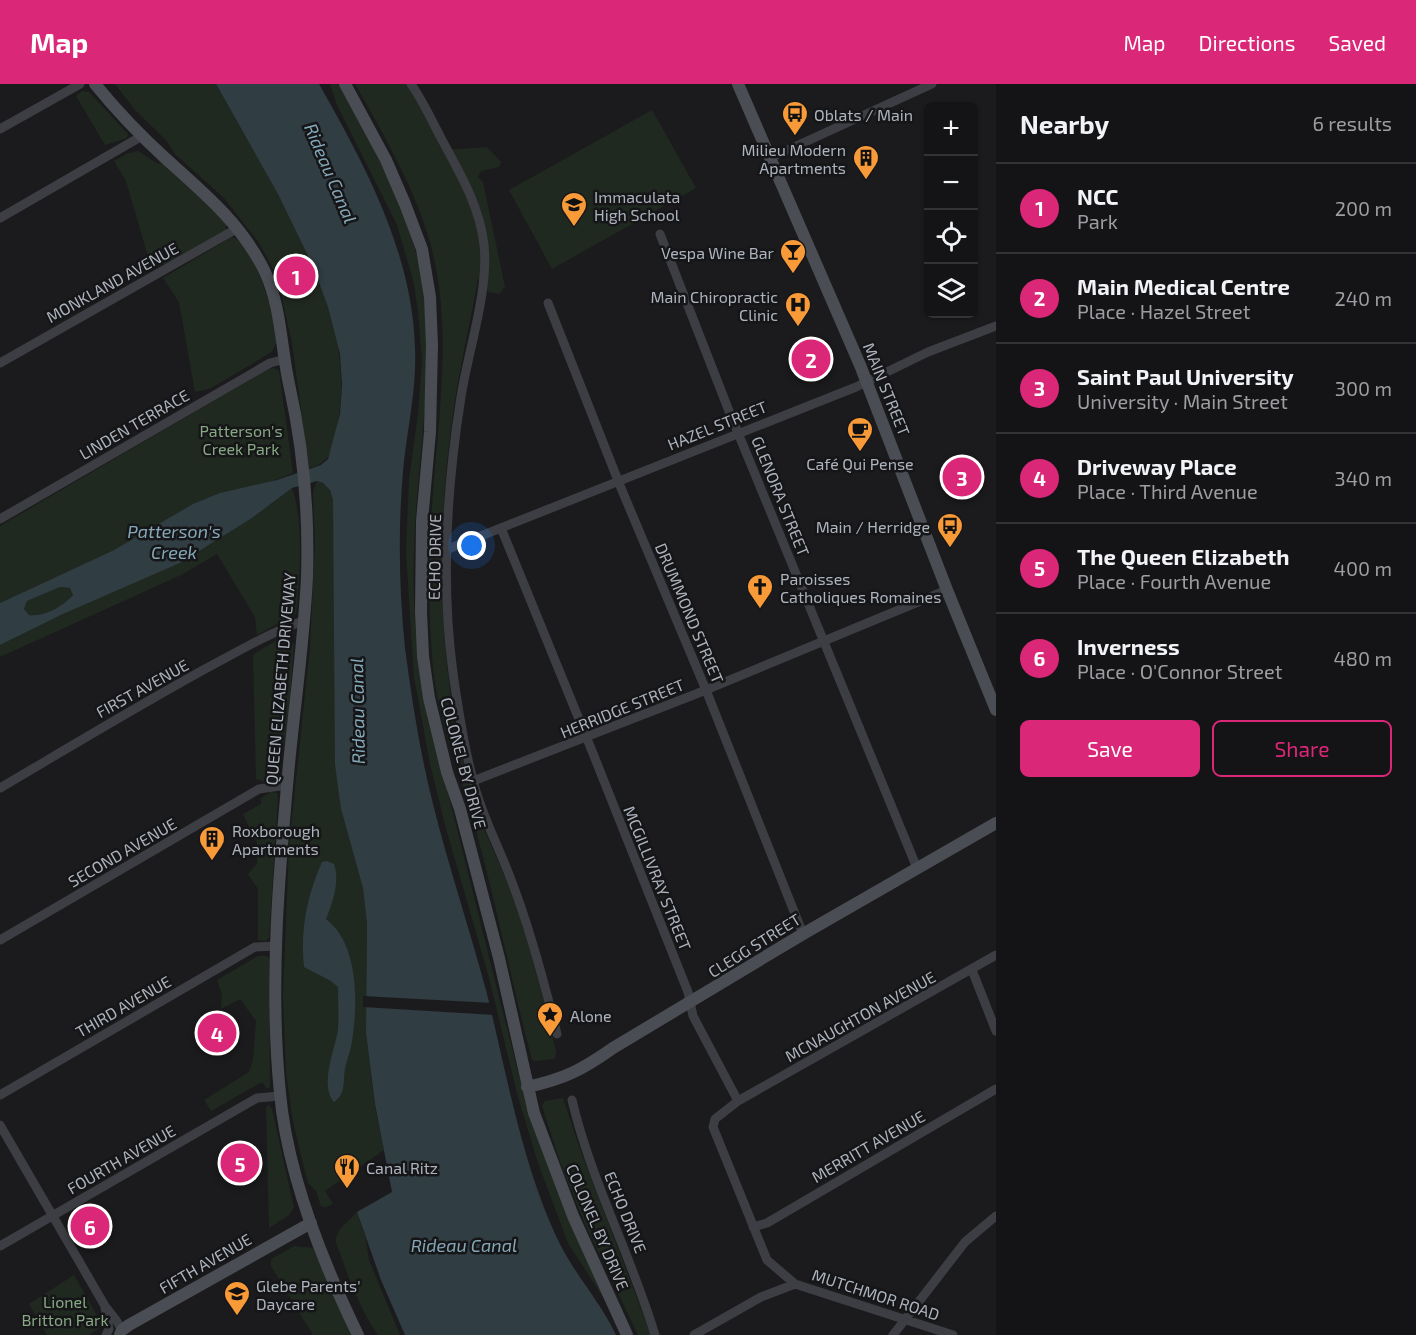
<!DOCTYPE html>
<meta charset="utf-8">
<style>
:root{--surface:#141416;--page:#212123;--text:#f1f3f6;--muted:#9d9ea1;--line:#333335;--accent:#db2777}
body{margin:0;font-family:"Exo 2",sans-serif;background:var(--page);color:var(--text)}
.controls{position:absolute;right:18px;top:18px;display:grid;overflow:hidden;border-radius:9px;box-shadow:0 2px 4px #0004}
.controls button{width:54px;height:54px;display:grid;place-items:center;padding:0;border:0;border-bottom:2px solid var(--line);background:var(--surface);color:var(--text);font:30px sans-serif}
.you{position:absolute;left:472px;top:462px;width:21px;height:21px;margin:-15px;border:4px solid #fff;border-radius:50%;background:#1a73e8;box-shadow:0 0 0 9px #1a73e833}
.badge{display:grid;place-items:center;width:39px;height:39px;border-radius:50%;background:var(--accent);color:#fff;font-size:20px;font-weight:700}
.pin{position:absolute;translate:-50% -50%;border:3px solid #fff;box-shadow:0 2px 6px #0006}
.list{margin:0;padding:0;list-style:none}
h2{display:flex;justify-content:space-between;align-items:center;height:78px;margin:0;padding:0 24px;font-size:26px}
h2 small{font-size:20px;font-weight:400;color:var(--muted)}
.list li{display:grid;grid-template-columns:39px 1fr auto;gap:18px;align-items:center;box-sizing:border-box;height:90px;padding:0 24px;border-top:2px solid var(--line)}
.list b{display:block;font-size:22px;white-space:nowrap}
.list p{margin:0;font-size:20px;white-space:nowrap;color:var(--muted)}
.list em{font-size:20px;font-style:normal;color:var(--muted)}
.actions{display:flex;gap:12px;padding:18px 24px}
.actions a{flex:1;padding:14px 0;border:2px solid var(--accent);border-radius:9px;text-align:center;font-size:21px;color:var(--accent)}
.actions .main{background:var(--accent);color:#fff}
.icon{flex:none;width:33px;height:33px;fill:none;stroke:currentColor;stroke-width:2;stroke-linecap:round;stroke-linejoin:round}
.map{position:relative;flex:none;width:996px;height:1251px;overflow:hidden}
header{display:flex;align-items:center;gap:36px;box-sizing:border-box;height:84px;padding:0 30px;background:var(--accent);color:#fff}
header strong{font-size:28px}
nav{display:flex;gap:33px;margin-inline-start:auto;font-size:21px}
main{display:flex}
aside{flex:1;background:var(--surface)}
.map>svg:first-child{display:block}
.green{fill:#202920}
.water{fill:#303d42;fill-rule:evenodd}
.pier{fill:#1b1b1d}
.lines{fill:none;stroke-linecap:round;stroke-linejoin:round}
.street{stroke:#3c3e43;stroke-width:9}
.secondary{stroke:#4a4d53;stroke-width:12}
.labels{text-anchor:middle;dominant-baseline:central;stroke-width:5;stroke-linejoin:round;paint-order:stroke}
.poi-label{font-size:16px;fill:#adb4bd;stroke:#161618;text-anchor:start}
.street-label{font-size:16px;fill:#adb4bd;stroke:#161618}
.park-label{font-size:16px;fill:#87a884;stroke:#161618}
.water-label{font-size:18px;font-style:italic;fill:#84a8b8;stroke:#161618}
</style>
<header>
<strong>Map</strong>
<nav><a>Map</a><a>Directions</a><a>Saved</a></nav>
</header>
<main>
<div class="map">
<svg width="996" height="1251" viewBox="0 0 996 1251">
<rect width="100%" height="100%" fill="#1b1b1d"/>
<path class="green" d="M115,0H216C269,100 362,224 337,342C333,364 332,378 309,384L292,259L279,201L272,183L259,159L224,114L175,70L166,56L135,26Z
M330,0H338C371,59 411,128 422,196C433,268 423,342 417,414C409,511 414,604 445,697L527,1024L608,1221L568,1159L538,1079L518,1013L489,894L445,741L430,680L414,593L406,468L409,395L418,330L422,277L418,227L413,196L397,141L337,21Z
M355,0H409L440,62L444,66L487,63L501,78L499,83L481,87L478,93L483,98L505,203L499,210L489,208L478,194C471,237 460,280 454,323C435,444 437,587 470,705C479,739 496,770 509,802C529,856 543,912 556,968L555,975L535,977L532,976C511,896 495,815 473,735C459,684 438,636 433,584C429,537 428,489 431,442C435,352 454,258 433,170C420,113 384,51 355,0Z
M82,7L89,8L128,50L127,54L105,61L76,12Z
M652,26L696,104L552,185L509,106Z
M138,67L158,80L162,79L192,103L226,138V147L172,178L156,182L147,169L126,97L114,77L126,70Z
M232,153C253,158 279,239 276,259C276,261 272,267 272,268L211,304L195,308L179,218L163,194Z
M274,284L279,287L293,389L159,441L114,466L0,519V442L268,285Z
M317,397C327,400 331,406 333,416L341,725L363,804L367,840L366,949L375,1023L384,1066L325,1107L333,1120L326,1123L321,1122L316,1107L308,1099L306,1092L293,1038L286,989L283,911L289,762L310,563L315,460L313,408Z
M292,404C304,437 300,495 296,530L257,551L255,533L217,470L181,491L0,573V561L63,530L180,479L252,434Z
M60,503L70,504L73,511C63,522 45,533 29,531L24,525L27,517Z
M282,553H286L294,560L289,627L279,691L268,699L256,695L253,572L254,570Z
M271,708L277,709L278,715L269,854L265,857L258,856V805L248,790L257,780V759L243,730L261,720V714Z
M258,872H267L269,875L270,1003L267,1005L262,998L211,1027L204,1016L249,988L253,976L256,937L240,915L221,925L222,911L217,896Z
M563,1014L581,1068L651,1251H638L585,1140L560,1078L542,1022L545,1017Z
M269,1021L272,1025L294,1124L289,1131L269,1144L266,1022Z
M357,1128L366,1156L369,1176L400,1251H378C358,1223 347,1188 335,1156L340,1145Z
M294,1162L313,1164L352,1251H313L271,1182V1175Z
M74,1191L100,1237V1244L89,1251H47L29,1220Z"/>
<path class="water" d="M216,0H319C365,81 412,168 415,263C417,305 407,345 403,387C398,445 399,506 405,564C412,617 420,669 433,720C449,784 470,846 487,910C507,991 523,1086 561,1162C577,1193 601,1219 616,1251H405L381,1196L357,1128L392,1108L375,1020L366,949L367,840L363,804L341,725L335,680L333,416L330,406L323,399L317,397L292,404L252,434L180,479L63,530L0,561V519L114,466L193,420L220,409L277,396L321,381L328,375L340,330L342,301L340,270L328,223L313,182L278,110ZM60,503L70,504L73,511C63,522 45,533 29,531L24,525L27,517Z
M327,777L334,780C340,797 333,818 326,835C359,860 358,920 352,957C351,966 347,975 345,984C343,997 346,1010 334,1018C319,1001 335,965 338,946C339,932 338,917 338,903L331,897L304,883C300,846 307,812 322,778Z"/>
<path class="pier" d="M363,912L492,919L495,931L363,923Z"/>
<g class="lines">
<path class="street" d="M411,0C423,17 432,37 442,56C460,89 480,123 484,161C489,207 468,267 461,313C447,401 441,500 453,589C458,624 464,663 473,696C481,730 498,761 510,793C530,844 544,897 557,950
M0,45L80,0
M770,74L932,0
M0,134L142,52
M660,150L729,327L917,784
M548,219L621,404L706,606L803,850
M0,279L238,144
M0,435L270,279L285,275
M501,444L592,667L688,908L693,932L738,1017L715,1035L713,1043L767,1176L795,1200
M448,465L856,303L928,268L996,242
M473,697L696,610L947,506
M0,704C68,664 136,623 205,585C237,568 269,549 303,537
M0,856L259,705L287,701
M972,886L996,947
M0,1011L255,863L277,862
M572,1016C591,1097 631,1171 655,1251
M738,1017L996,871
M0,1041L105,1222L116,1236L122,1246
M753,1143L767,1139L996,1005
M0,1162L257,1014L280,1012
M105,1224L109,1245L106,1251
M694,1251L761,1213L795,1200L953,1251
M893,1251L965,1158L996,1132"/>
<path class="secondary" d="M95,0C116,26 139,50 164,73C203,108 242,140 265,188C281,222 281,263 289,300C303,362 309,429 307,493C304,556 295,618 289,680C279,789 269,900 280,1009C287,1089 323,1179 358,1251
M345,0L386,76L405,120L422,165L430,213L432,261L430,348L422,437L421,528L423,572L429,614L447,688L460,725L499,874L534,1029L573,1132L627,1251
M738,0L860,281L947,506L996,626
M527,1003C564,995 582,986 613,964L803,850L996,739
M120,1251L122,1246L129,1241L311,1139"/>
</g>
<defs>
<symbol id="bus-pin" viewBox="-11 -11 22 30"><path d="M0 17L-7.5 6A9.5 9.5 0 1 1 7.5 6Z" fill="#f89a38" stroke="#161618"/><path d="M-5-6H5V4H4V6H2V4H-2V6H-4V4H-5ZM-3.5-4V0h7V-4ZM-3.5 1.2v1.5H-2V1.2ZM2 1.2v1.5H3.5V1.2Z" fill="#111"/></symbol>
<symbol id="building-pin" viewBox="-11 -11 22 30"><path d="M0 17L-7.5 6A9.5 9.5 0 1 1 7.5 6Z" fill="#f89a38" stroke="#161618"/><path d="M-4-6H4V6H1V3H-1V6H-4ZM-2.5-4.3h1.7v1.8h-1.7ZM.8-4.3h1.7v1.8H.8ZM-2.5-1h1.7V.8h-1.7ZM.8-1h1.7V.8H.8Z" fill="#111"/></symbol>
<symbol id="school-pin" viewBox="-11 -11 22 30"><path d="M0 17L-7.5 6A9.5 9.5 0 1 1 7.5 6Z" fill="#f89a38" stroke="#161618"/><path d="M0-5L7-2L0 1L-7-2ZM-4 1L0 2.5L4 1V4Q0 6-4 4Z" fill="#111"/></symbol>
<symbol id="bar-pin" viewBox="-11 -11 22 30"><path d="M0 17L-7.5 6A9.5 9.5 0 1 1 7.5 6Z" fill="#f89a38" stroke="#161618"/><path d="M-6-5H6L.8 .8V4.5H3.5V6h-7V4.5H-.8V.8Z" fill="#111"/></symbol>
<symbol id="hospital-pin" viewBox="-11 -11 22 30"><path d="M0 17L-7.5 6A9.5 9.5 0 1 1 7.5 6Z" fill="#f89a38" stroke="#161618"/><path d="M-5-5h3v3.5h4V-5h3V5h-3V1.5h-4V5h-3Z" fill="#111"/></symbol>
<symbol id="cafe-pin" viewBox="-11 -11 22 30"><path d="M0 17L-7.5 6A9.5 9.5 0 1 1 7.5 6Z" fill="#f89a38" stroke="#161618"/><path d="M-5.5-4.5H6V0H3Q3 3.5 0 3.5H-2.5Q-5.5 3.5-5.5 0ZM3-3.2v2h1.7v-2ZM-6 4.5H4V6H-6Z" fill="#111"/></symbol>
<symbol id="church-pin" viewBox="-11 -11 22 30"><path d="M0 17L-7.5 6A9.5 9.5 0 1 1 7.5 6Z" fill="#f89a38" stroke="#161618"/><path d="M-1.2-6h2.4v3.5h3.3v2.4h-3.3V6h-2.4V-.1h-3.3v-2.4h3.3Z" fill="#111"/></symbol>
<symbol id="sight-pin" viewBox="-11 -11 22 30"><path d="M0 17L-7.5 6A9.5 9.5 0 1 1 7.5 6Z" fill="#f89a38" stroke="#161618"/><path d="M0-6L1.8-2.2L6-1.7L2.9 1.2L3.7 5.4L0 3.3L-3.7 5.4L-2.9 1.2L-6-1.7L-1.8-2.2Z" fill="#111"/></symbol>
<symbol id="restaurant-pin" viewBox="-11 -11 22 30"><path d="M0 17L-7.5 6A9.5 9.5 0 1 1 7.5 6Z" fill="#f89a38" stroke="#161618"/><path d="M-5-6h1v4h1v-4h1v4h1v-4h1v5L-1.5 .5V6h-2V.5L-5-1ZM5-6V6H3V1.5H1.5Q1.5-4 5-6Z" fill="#111"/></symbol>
</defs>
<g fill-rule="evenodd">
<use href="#bus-pin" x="780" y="15" width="30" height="40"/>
<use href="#building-pin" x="851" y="59" width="30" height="40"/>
<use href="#school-pin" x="559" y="106" width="30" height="40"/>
<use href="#bar-pin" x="778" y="153" width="30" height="40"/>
<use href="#hospital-pin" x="783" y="206" width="30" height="40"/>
<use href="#cafe-pin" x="845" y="331" width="30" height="40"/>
<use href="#bus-pin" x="935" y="427" width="30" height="40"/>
<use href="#church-pin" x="745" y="488" width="30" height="40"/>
<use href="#building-pin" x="197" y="740" width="30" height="40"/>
<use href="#sight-pin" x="535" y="916" width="30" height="40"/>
<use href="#restaurant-pin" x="332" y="1068" width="30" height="40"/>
<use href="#school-pin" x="222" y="1195" width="30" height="40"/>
</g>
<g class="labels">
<g class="poi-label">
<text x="814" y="30">Oblats / Main</text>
<text x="846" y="65" text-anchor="end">Milieu Modern<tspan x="846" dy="18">Apartments</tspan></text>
<text x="594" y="112">Immaculata<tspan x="594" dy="18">High School</tspan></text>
<text x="774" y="168" text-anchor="end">Vespa Wine Bar</text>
<text x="778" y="212" text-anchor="end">Main Chiropractic<tspan x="778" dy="18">Clinic</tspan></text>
<text x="860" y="379" text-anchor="middle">Café Qui Pense</text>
<text x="930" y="442" text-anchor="end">Main / Herridge</text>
<text x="780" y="494">Paroisses<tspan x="780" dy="18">Catholiques Romaines</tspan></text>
<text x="232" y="746">Roxborough<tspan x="232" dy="18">Apartments</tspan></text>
<text x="570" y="931">Alone</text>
<text x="366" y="1083">Canal Ritz</text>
<text x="256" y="1201">Glebe Parents'<tspan x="256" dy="18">Daycare</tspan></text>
</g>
<g class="street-label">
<text transform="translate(112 198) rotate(-29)">MONKLAND AVENUE</text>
<text transform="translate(887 305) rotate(68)">MAIN STREET</text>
<text transform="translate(134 340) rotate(-30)">LINDEN TERRACE</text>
<text transform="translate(717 341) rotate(-22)">HAZEL STREET</text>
<text transform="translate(781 412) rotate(68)">GLENORA STREET</text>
<text transform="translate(434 473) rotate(-89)">ECHO DRIVE</text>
<text transform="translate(690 529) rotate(67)">DRUMMOND STREET</text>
<text transform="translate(280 595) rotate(-85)">QUEEN ELIZABETH DRIVEWAY</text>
<text transform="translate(142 604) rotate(-29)">FIRST AVENUE</text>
<text transform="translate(622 624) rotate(-22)">HERRIDGE STREET</text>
<text transform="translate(464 679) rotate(75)">COLONEL BY DRIVE</text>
<text transform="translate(122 768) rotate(-30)">SECOND AVENUE</text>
<text transform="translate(658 794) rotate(68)">MCGILLIVRAY STREET</text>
<text transform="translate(754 861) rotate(-32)">CLEGG STREET</text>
<text transform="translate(123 922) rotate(-30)">THIRD AVENUE</text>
<text transform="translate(860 932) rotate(-29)">MCNAUGHTON AVENUE</text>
<text transform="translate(868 1062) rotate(-30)">MERRITT AVENUE</text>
<text transform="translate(121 1075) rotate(-30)">FOURTH AVENUE</text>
<text transform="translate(626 1128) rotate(68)">ECHO DRIVE</text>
<text transform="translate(598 1143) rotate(67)">COLONEL BY DRIVE</text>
<text transform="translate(205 1179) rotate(-30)">FIFTH AVENUE</text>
<text transform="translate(876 1210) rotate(18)">MUTCHMOR ROAD</text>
</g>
<g class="park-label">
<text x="241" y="346">Patterson's<tspan x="241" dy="18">Creek Park</tspan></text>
<text x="65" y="1217">Lionel<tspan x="65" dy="18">Britton Park</tspan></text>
</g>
<g class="water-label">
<text transform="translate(331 89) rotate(67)">Rideau Canal</text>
<text x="174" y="447">Patterson's<tspan x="174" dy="21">Creek</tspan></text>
<text transform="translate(357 627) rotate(-91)">Rideau Canal</text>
<text x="464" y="1161">Rideau Canal</text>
</g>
</g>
</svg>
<div class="controls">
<button>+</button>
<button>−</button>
<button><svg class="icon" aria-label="locate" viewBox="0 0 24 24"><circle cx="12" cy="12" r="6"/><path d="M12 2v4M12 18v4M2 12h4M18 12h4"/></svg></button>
<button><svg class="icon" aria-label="layers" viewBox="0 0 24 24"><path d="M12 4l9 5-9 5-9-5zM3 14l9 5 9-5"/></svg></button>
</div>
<div class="you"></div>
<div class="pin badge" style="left:296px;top:192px">1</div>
<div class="pin badge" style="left:811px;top:275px">2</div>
<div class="pin badge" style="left:962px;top:393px">3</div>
<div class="pin badge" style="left:217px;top:949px">4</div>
<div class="pin badge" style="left:240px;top:1079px">5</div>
<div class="pin badge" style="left:90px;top:1142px">6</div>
</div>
<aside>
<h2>Nearby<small>6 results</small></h2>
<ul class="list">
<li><span class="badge">1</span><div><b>NCC</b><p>Park</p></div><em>200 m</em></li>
<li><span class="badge">2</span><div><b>Main Medical Centre</b><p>Place · Hazel Street</p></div><em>240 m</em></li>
<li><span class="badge">3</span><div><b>Saint Paul University</b><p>University · Main Street</p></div><em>300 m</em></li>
<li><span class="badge">4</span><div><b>Driveway Place</b><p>Place · Third Avenue</p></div><em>340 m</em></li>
<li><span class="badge">5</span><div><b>The Queen Elizabeth</b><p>Place · Fourth Avenue</p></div><em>400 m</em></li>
<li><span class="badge">6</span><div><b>Inverness</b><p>Place · O'Connor Street</p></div><em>480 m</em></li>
</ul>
<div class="actions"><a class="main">Save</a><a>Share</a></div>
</aside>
</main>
